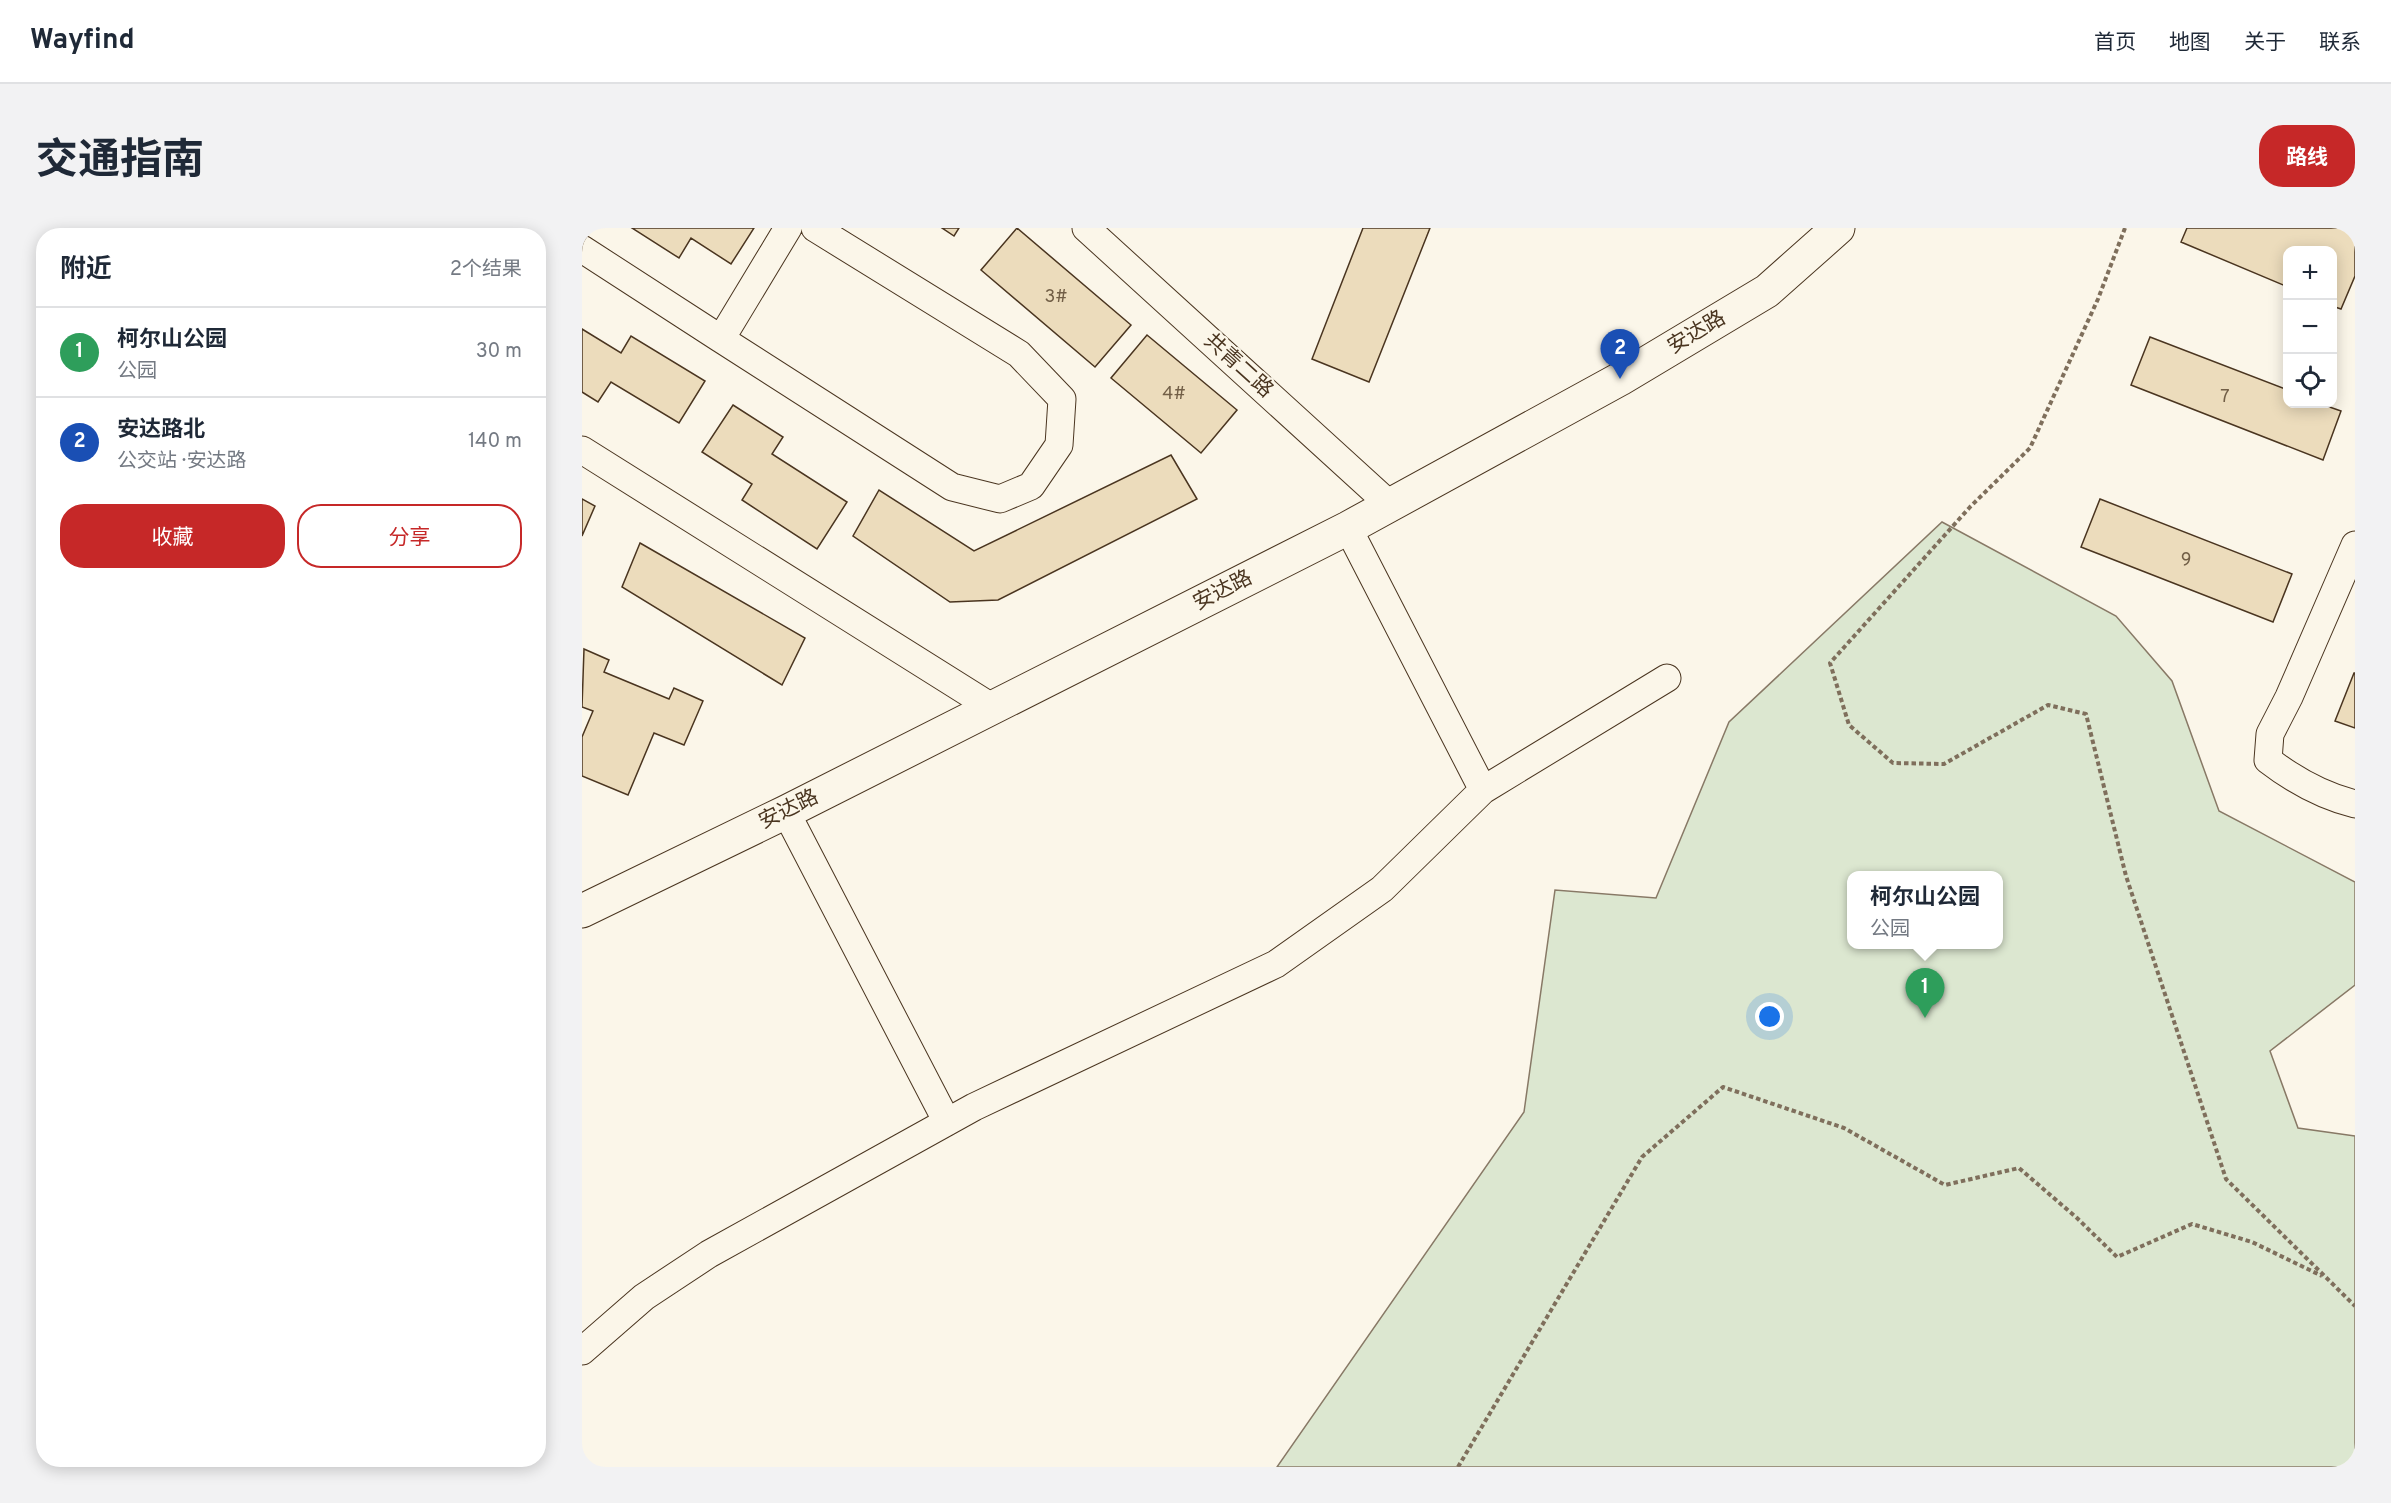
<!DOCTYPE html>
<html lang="zh">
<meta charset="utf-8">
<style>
:root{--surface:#fff;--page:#f2f2f3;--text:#1f2937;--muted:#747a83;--line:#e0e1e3;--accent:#c62828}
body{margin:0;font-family:Overpass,"Noto Sans SC",sans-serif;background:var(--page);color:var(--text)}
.controls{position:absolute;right:18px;top:18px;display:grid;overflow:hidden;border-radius:12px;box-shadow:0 3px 15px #0003}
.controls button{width:54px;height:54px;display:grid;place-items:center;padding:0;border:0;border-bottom:2px solid var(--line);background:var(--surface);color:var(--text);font:30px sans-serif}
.you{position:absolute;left:1188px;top:789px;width:21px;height:21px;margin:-15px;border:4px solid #fff;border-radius:50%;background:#1a73e8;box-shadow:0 0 0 9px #1a73e833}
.badge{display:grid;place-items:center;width:39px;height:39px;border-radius:50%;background:var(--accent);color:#fff;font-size:20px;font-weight:700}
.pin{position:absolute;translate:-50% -50px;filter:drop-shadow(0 2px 3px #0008)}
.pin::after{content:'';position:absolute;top:32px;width:21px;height:18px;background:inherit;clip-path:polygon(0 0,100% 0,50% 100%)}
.popup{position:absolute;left:1265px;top:643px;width:156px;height:78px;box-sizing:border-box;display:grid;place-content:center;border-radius:12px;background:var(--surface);filter:drop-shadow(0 2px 4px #0005);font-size:20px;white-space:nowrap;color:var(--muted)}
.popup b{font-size:22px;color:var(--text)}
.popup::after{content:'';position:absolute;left:50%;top:100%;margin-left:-12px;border:12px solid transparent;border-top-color:var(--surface)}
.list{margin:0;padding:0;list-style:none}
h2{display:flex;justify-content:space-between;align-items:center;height:78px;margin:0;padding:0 24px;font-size:26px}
h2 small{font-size:20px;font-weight:400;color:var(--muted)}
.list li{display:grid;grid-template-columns:39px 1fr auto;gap:18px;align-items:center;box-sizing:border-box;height:90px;padding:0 24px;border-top:2px solid var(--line)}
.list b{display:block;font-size:22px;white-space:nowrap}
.list p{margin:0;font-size:20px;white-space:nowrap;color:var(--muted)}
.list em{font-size:20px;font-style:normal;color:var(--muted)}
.actions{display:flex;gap:12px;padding:18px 24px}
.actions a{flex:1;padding:14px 0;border:2px solid var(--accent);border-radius:24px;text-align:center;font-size:21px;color:var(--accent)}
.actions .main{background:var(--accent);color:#fff}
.icon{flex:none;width:33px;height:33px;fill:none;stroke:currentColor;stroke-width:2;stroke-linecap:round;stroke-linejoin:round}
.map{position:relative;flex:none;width:1773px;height:1239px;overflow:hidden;border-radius:24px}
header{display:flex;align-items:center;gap:36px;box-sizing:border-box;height:84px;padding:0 30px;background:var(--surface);border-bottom:2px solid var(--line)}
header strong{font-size:28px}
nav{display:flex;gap:33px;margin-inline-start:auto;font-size:21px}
.intro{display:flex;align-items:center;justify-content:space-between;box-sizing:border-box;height:144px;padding:0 36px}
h1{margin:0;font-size:42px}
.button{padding:15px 27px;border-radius:24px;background:var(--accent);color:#fff;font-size:21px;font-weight:700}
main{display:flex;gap:36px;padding:0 36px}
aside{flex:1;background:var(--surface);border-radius:24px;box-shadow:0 3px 15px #0003}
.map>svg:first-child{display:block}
.green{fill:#dce7d0;stroke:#887966;stroke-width:1.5;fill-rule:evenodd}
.building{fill:#ecdcbc;stroke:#4a3520;stroke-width:1.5}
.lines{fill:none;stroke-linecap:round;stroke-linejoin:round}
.minor-casing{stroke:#4a3520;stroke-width:29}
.tertiary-casing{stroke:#4a3520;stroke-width:35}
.path{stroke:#7f6f5c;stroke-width:4;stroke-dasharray:4.5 3;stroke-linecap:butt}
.minor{stroke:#fbf6e9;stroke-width:27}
.tertiary{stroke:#fbf6e9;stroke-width:33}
.labels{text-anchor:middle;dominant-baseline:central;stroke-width:4.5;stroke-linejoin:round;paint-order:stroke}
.number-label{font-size:18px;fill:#725f47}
.street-label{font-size:21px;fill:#4a3520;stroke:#fbf6e9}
</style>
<header>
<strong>Wayfind</strong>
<nav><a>首页</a><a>地图</a><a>关于</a><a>联系</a></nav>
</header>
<div class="intro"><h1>交通指南</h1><a class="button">路线</a></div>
<main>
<aside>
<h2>附近<small>2个结果</small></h2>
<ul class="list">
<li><span class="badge" style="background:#2e9e5b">1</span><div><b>柯尔山公园</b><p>公园</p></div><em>30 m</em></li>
<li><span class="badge" style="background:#1a4fb4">2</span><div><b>安达路北</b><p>公交站 · 安达路</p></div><em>140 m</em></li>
</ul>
<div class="actions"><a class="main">收藏</a><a>分享</a></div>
</aside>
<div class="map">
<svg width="1773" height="1239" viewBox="0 0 1773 1239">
<rect width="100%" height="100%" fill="#fbf6e9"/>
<path class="green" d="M1360,294L1534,388L1590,453L1637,583L1773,654V757L1688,823L1716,900L1773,908V1239H695L942,884L973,662L1074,670L1147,494ZM1270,648H1416V716H1270Z"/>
<path class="building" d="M50,0H172L149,36L109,10L97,30Z
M360,0H377L372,8Z
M435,0L549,97L513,139L399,42Z
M781,0H848L787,154L730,131Z
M1605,0H1761L1773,5V48L1759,81L1750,78V22H1706V59L1599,14Z
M0,101L39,125L49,108L123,153L97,195L29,154L16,174L0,164Z
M565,107L655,182L619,225L529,150Z
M1568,109L1706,162V176H1739L1759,183L1741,232L1549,157Z
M151,177L201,209L190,226L265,274L235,321L160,272L170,256L120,224Z
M589,227L615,271L416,372L368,374L271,308L297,262L392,323Z
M0,271L13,278L0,308Z
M1518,271L1710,346L1691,394L1499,319Z
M58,315L223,410L200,457L40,359Z
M2,421L27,432L22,444L87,471L92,460L121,473L102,517L72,505L46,567L0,548V509L11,483L0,479Z
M1772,445H1773V500L1753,493Z"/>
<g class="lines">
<defs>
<path id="minor" d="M504,0L807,276
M0,21L139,111L206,0
M139,111L370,259L418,271L449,258L477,217L480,171L437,126L233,0
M0,222L411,480
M1773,317L1707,469L1688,506L1686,532C1712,552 1741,568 1773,576
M901,562L1085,450
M204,584L365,894
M0,1123L62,1069L127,1026L392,879L694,736L800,661L901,562L766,300"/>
<path id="tertiary" d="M0,683L204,584L766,300L1038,151L1185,63L1256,0"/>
</defs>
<use href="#minor" class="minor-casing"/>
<use href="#tertiary" class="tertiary-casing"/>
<path class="path" d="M1543,0L1516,71L1448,220L1388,279L1248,435L1267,497L1311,535L1362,536L1466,477L1504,486L1544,648L1644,951L1773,1078
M876,1239L1060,929L1141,859L1262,900L1363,957L1437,940L1495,990L1535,1029L1610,996L1670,1014L1740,1048"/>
<use href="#minor" class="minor"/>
<use href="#tertiary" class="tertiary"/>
</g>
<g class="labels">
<g class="number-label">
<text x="474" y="69">3#</text>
<text x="592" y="166">4#</text>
<text x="1643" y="169">7</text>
<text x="1604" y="332">9</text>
</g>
<g class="street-label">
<text transform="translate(1115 105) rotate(-31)">安达路</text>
<text transform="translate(656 138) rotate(42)">共青二路</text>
<text transform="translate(641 363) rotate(-27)">安达路</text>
<text transform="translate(207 582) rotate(-26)">安达路</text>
</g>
</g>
</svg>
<div class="controls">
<button>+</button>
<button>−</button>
<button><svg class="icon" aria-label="locate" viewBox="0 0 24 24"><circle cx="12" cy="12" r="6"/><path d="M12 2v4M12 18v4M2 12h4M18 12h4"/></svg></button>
</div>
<div class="you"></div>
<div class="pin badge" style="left:1343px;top:790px;background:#2e9e5b">1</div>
<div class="popup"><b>柯尔山公园</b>公园</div>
<div class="pin badge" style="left:1038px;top:151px;background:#1a4fb4">2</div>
</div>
</main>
